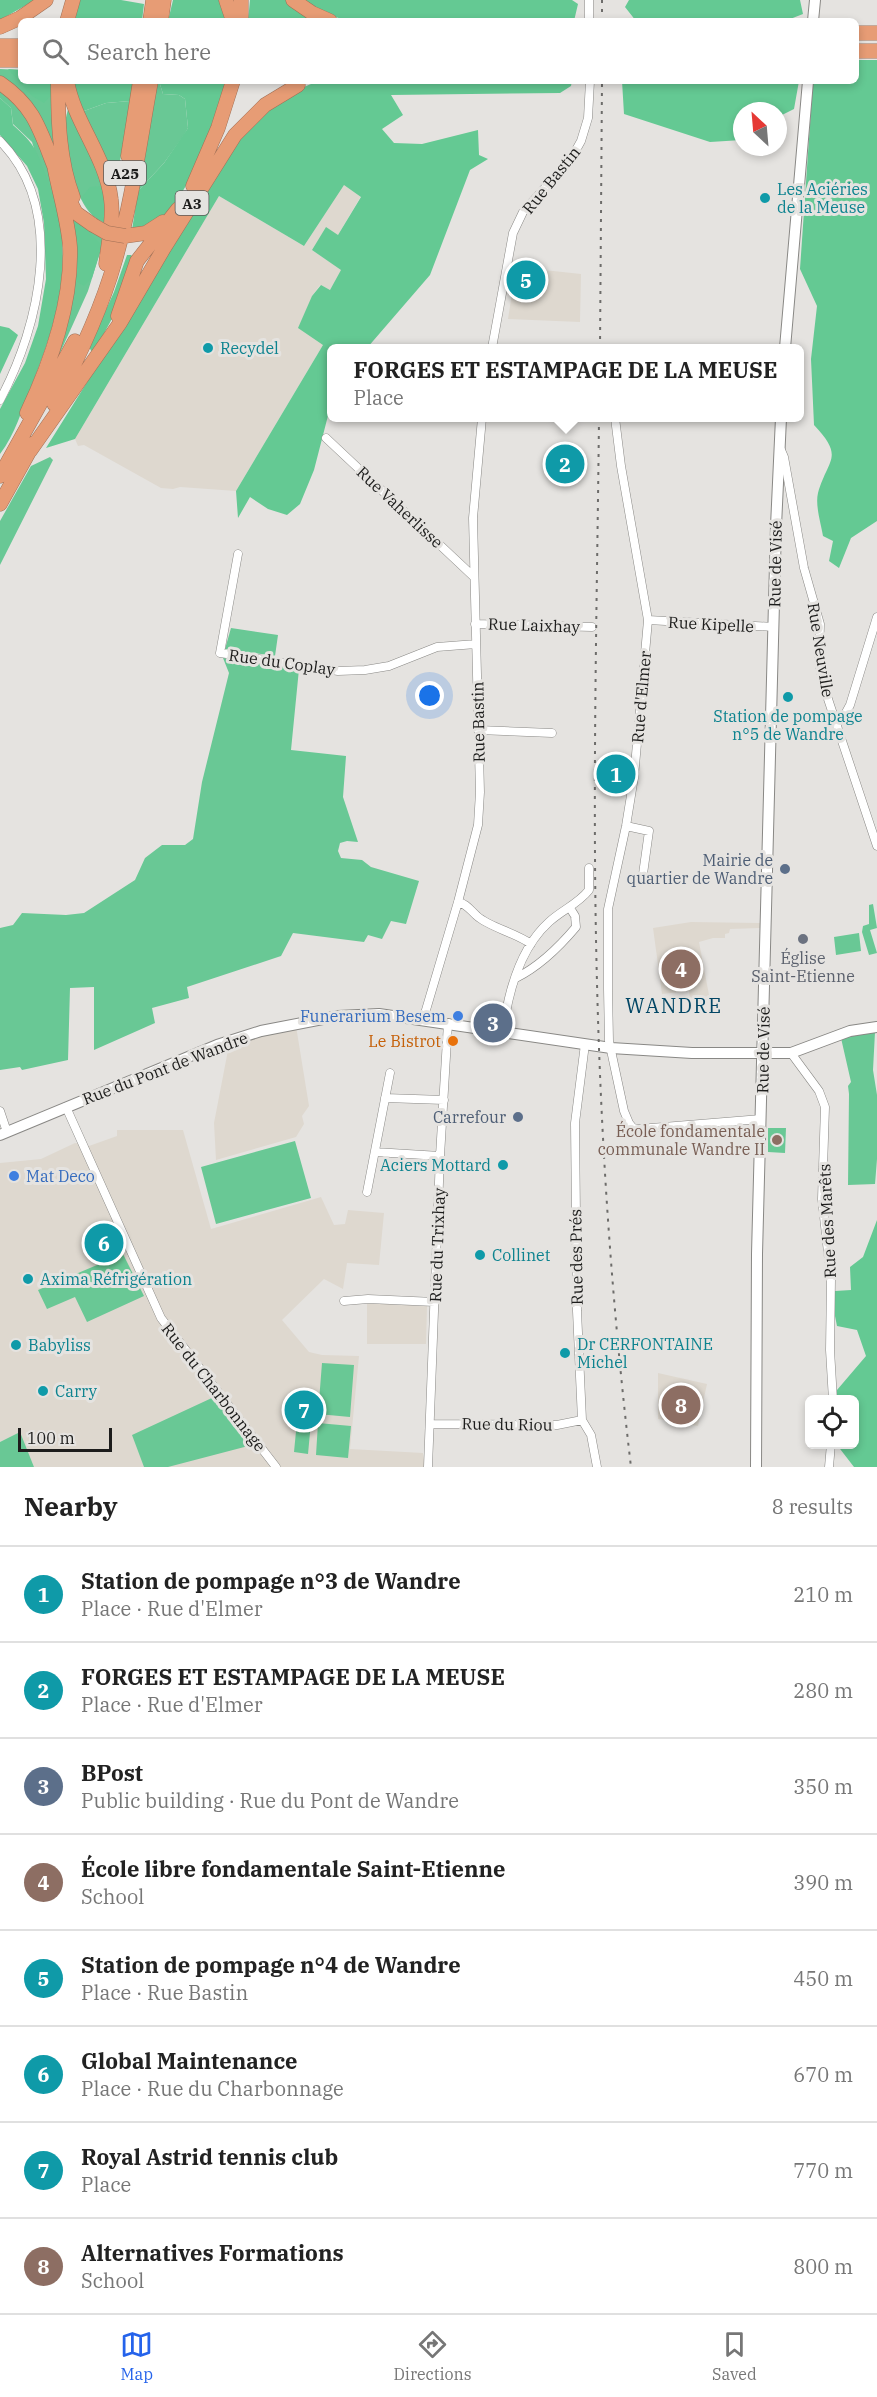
<!DOCTYPE html>
<meta charset="utf-8">
<style>
:root{--surface:#fff;--page:#f2f2f2;--text:#222;--muted:#767676;--line:#e0e0e0;--accent:#2563eb}
body{margin:0;font-family:"IBM Plex Serif",serif;background:var(--page);color:var(--text)}
.controls{position:absolute;right:18px;bottom:18px;display:grid;overflow:hidden;border-radius:9px;box-shadow:0 3px 9px #0003}
.controls button{width:54px;height:54px;display:grid;place-items:center;padding:0;border:0;border-bottom:2px solid var(--line);background:var(--surface);color:var(--text);font:30px sans-serif}
.compass{position:absolute;left:733px;top:102px;width:54px;height:54px;border-radius:50%;background:var(--surface);box-shadow:0 3px 9px #0003;rotate:334deg}
.scale{position:absolute;left:18px;bottom:15px;width:94px;box-sizing:border-box;padding-left:6px;border:3px solid #1d1d1c;border-top:0;font-size:16px;line-height:21px;white-space:nowrap;color:#1d1d1c;-webkit-text-stroke:4px #e5e3e0;paint-order:stroke}
.you{position:absolute;left:430px;top:696px;width:21px;height:21px;margin:-15px;border:4px solid #fff;border-radius:50%;background:#1a73e8;box-shadow:0 0 0 9px #1a73e833}
.badge{display:grid;place-items:center;width:39px;height:39px;border-radius:50%;background:var(--accent);color:#fff;font-size:20px;font-weight:700}
.pin{position:absolute;translate:-50% -50%;border:3px solid #fff;box-shadow:0 2px 6px #0006}
.popup{position:absolute;left:327px;top:344px;width:477px;height:78px;box-sizing:border-box;display:grid;place-content:center;border-radius:9px;background:var(--surface);filter:drop-shadow(0 2px 4px #0005);font-size:20px;white-space:nowrap;color:var(--muted)}
.popup b{font-size:22px;color:var(--text)}
.popup::after{content:'';position:absolute;left:50%;top:100%;margin-left:-12px;border:12px solid transparent;border-top-color:var(--surface)}
.list{margin:0;padding:0;list-style:none}
h2{display:flex;justify-content:space-between;align-items:center;height:78px;margin:0;padding:0 24px;font-size:26px}
h2 small{font-size:20px;font-weight:400;color:var(--muted)}
.list li{display:grid;grid-template-columns:39px 1fr auto;gap:18px;align-items:center;box-sizing:border-box;height:96px;padding:0 24px;border-top:2px solid var(--line)}
.list b{display:block;font-size:22px;white-space:nowrap}
.list p{margin:0;font-size:20px;white-space:nowrap;color:var(--muted)}
.list em{font-size:20px;font-style:normal;color:var(--muted)}
.icon{flex:none;width:33px;height:33px;fill:none;stroke:currentColor;stroke-width:2;stroke-linecap:round;stroke-linejoin:round}
.map{position:relative;flex:none;width:877px;height:1467px;overflow:hidden}
.search{position:absolute;background:var(--surface);box-shadow:0 3px 9px #0003;left:18px;right:18px;top:18px;height:66px;display:flex;align-items:center;gap:15px;box-sizing:border-box;padding:0 21px;border-radius:9px;color:var(--muted);font-size:22px}
.sheet{height:846px;background:var(--surface)}
nav{display:flex;justify-content:space-around;align-items:center;box-sizing:border-box;height:84px;border-top:2px solid var(--line);background:var(--surface);font-size:16px;color:var(--muted)}
nav a{display:grid;justify-items:center;gap:3px}
nav .on{color:var(--accent)}
.map>svg:first-child{display:block}
.built{fill:#ded8cf}
.green{fill:#69c895}
.forest{fill:#64c993}
.lines{fill:none;stroke-linecap:round;stroke-linejoin:round}
.street-casing{stroke:#898885;stroke-width:9}
.secondary-casing{stroke:#898885;stroke-width:12}
.highway-casing{stroke:#a07056;stroke-width:15}
.street{stroke:#fff;stroke-width:8}
.secondary{stroke:#fff;stroke-width:10}
.highway{stroke:#e79c75;stroke-width:14}
.rail{stroke:#6d6c6a;stroke-width:2;stroke-dasharray:3 6;stroke-linecap:butt}
.highway-bridge-casing{stroke:#a07056;stroke-width:15;stroke-linecap:butt}
.highway-bridge{stroke:#e79c75;stroke-width:14}
.culture-dot{fill:#0f9aa8;stroke:#e5e3e0;stroke-width:2}
.service-dot{fill:#5c6f8a;stroke:#e5e3e0;stroke-width:2}
.worship-dot{fill:#6b7280;stroke:#e5e3e0;stroke-width:2}
.shop-dot{fill:#3f7fe0;stroke:#e5e3e0;stroke-width:2}
.food-dot{fill:#e8710a;stroke:#e5e3e0;stroke-width:2}
.education-dot{fill:#8d6e63;stroke:#e5e3e0;stroke-width:2}
.labels{text-anchor:middle;dominant-baseline:central;stroke-width:6;stroke-linejoin:round;paint-order:stroke}
.shield{fill:#e5e3e0;stroke:#595857;stroke-width:1.5}
.shield-label{font-size:15px;font-weight:bold;fill:#1d1d1c}
.street-label{font-size:16px;fill:#1d1d1c;stroke:#e5e3e0}
.culture-label{font-size:16px;fill:#0d838f;stroke:#e5e3e0;text-anchor:start}
.service-label{font-size:16px;fill:#4e5e75;stroke:#e5e3e0;text-anchor:end}
.worship-label{font-size:16px;fill:#5b616d;stroke:#e5e3e0}
.shop-label{font-size:16px;fill:#366cbe;stroke:#e5e3e0;text-anchor:end}
.food-label{font-size:16px;fill:#c56008;stroke:#e5e3e0;text-anchor:end}
.education-label{font-size:16px;fill:#785e54;stroke:#e5e3e0;text-anchor:end}
.quarter-label{font-size:20px;letter-spacing:1.5px;fill:#024665;stroke:#e5e3e0}
</style>
<div class="map">
<svg width="877" height="1467" viewBox="0 0 877 1467">
<rect width="100%" height="100%" fill="#e5e3e0"/>
<path class="built" d="M344,184L361,196L338,235L312,250L342,270L330,290L320,285L312,296L323,345L236,491L180,487L173,489L161,488L84,445L78,446L75,439L219,196L304,246Z
M516,267L581,274L580,322L508,319Z
M691,922L760,923V928L730,929L729,933L725,934V938H713L699,942L709,995L704,998L690,999L689,991L662,994L653,928Z
M296,1026L309,1106L302,1116L304,1124L296,1137L216,1160L214,1123L229,1045Z
M117,1130H183L211,1229L321,1197L334,1225L345,1224L348,1210L384,1213L379,1265L347,1263L343,1289L324,1279L282,1320L309,1352L322,1355L359,1356L350,1449L423,1453L425,1467H34L20,1433L0,1442V1163L41,1159L75,1143L89,1146L117,1136Z
M367,1303L427,1306L426,1344H367Z
M658,1373L707,1384L698,1426L658,1419Z"/>
<path class="green" d="M0,69L21,70V81H56L61,165L0,78Z
M70,81H74L76,95L84,111L106,103L130,101L114,198Z
M156,81H159L163,94L179,95L185,99L188,128L184,135L164,163L138,191Z
M0,88L35,127L60,206L64,248L32,142L13,124L11,108L0,98Z
M70,102L101,172L108,225C103,222 96,219 92,215C75,198 63,150 65,126C65,118 68,110 70,102Z
M68,207L81,224L104,240L88,291L55,364Z
M50,457L53,460L0,565V521L31,466Z
M231,628L278,635L275,656L225,649Z
M223,658L299,669L291,750L346,756L343,797L358,842L347,841L340,843L338,851L341,858L362,860L371,867L419,881L406,924L391,921L382,939L368,935L364,942L293,933L281,956L187,987L189,998L152,1008L155,1023L94,1050V987L70,988L68,1060L22,1070L20,1067L0,1070V928L13,925L22,913L66,915L84,913L135,880L145,858L162,845H185L193,839L202,782L229,673Z
M873,904L877,928L870,930L877,953L869,955L862,932L863,926L869,924V905Z
M859,933L861,951L836,955L834,937Z
M875,1032L873,1070L877,1095V1159L875,1184L848,1185L849,1094L848,1086L851,1082L841,1038Z
M768,1128H786L785,1153L768,1152Z
M295,1141L311,1198L216,1224L201,1167Z
M123,1254L144,1296L87,1322L75,1297L47,1309L38,1290Z
M322,1363L354,1365L350,1417L318,1414Z
M214,1397L252,1445L168,1467H144L132,1435Z
M297,1421L311,1422L308,1454L294,1452Z
M318,1423L351,1426L348,1458L316,1455Z
M20,1432L34,1467H0V1442Z"/>
<path class="forest" d="M0,0H35L0,20Z
M78,0H121L144,4L142,21H75Z
M173,0H221L226,21H168Z
M250,0H287L313,21H248Z
M301,0H572L578,4L574,21H348L320,12Z
M629,0H800L803,14L785,21H636L625,7Z
M856,60H877V521L851,538L839,568L829,561L833,541L823,536C821,524 815,505 818,493C828,458 845,458 814,425L811,359L817,306L800,269L813,81H856Z
M8,69L21,70V81H53L54,92L44,103L32,96Z
M74,81H134L130,101L106,103L84,111L76,95Z
M159,81H226C219,115 189,196 162,218C154,225 143,227 132,230L138,191L164,163L188,128L185,99L179,95L163,94Z
M319,81H572L571,86L560,93L391,95L403,115L382,129L394,143L422,144L478,130L479,155L488,159L470,170L430,275L367,348H331V404L314,470L300,504L287,515L268,509L250,497L238,518L236,491L323,345L298,328L312,296L321,285L330,290L341,270L312,250L326,227L338,235L361,197L344,185L304,246L219,196L75,439L46,448L240,137C262,112 287,92 319,81Z
M622,81H799L794,109L778,117V111H742V140L710,142L624,114Z
M0,98L11,108L13,125C35,144 37,151 47,178C77,253 60,315 31,387C22,409 15,435 0,454V409L25,363L38,326L46,279L44,223L38,189L27,166L0,135Z
M105,186L109,217L104,222L93,215L81,198L90,187Z
M75,218L102,245L92,278L84,286C79,283 76,282 73,276C69,265 70,229 75,218Z
M127,255H131L134,259L115,313L93,354L89,347L114,292Z
M0,326L9,328L18,335L0,374Z
M877,1220V1467H854L837,1445L854,1444V1400L837,1399V1390L866,1356L857,1330L837,1326L834,1311L835,1291L851,1290L850,1267L863,1257Z"/>
<g class="lines">
<defs>
<path id="street" d="M589,0V21
M0,141C67,209 40,325 0,400
M492,348L513,233L523,212L571,159L581,141L588,118L590,81
M615,418L621,466L648,620L634,777L626,826L608,909V989L609,1041L624,1111L629,1123L633,1128L639,1129L761,1119
M326,438L474,577
M781,450L784,457L804,568L820,624L819,661L823,684L877,846
M238,554L220,653L338,671L365,670L389,666L437,647L476,644
M648,620L774,627
M475,624L592,627
M836,723L843,718L850,705L877,617
M478,730L552,733
M626,826L649,831L643,874
M458,902C467,904 470,910 477,916C489,927 516,933 531,944
M516,978C538,967 560,946 576,927L575,916L570,908
M423,1020L458,902L478,825L480,792L473,518L482,418
M503,1031C508,993 519,949 549,922C562,910 578,904 589,890V868
M585,1044L575,1123L577,1311L582,1420L591,1435L597,1467
M791,1053L819,1091L825,1107L822,1199L831,1279L830,1350L833,1400
M385,1098L444,1100
M66,1107L161,1318L276,1467
M0,1111L7,1132
M375,1152L440,1156
M367,1192L390,1073
M344,1301L368,1299L435,1302
M432,1424L557,1425L582,1420
M428,1467L440,1156L448,1023
M829,1467L831,1444"/>
<path id="secondary" d="M813,21L815,0
M785,348L808,81
M0,1135L217,1045L261,1031L338,1016L379,1014L611,1048L692,1053H791L850,1031L877,1027
M756,1467L757,1254L776,526L781,418"/>
<path id="highway" d="M226,0L233,21
M293,0L312,13L330,21
M67,21L73,0
M150,21L153,0
M161,21L164,0
M241,21V0
M0,27L20,18L46,0
M856,33H877
M0,46H21
M856,51H877
M0,60H21
M58,81C58,120 59,160 73,197
M67,81C74,122 106,157 111,199C114,220 108,243 106,264
M0,83C37,108 41,135 57,173
M128,156L140,81
M193,186L218,128L233,81
M64,190L76,213L93,225
M125,236L146,233L163,222
M118,316L137,261L178,209
M54,404C78,359 101,311 115,261C132,202 140,141 151,81
M27,413C51,362 72,304 70,247C68,220 59,192 54,165
M30,451L120,323L164,248L235,135L265,105L298,85
M0,476L75,341
M0,504L34,443"/>
</defs>
<use href="#street" class="street-casing"/>
<use href="#secondary" class="secondary-casing"/>
<use href="#highway" class="highway-casing"/>
<use href="#street" class="street"/>
<use href="#secondary" class="secondary"/>
<use href="#highway" class="highway"/>
<path class="rail" d="M602,21V0
M600,348L602,81
M599,418C597,606 592,794 597,983C601,1145 612,1306 631,1467"/>
<defs>
<path id="highway-bridge" d="M93,225L107,233L125,236"/>
</defs>
<use href="#highway-bridge" class="highway-bridge-casing"/>
<use href="#highway-bridge" class="highway-bridge"/>
</g>
<g class="culture-dot">
<circle cx="765" cy="198" r="6"/>
<circle cx="208" cy="348" r="6"/>
<circle cx="788" cy="697" r="6"/>
<circle cx="503" cy="1165" r="6"/>
<circle cx="480" cy="1255" r="6"/>
<circle cx="28" cy="1279" r="6"/>
<circle cx="16" cy="1345" r="6"/>
<circle cx="565" cy="1353" r="6"/>
<circle cx="43" cy="1391" r="6"/>
</g>
<g class="service-dot">
<circle cx="785" cy="869" r="6"/>
<circle cx="518" cy="1117" r="6"/>
</g>
<circle class="worship-dot" cx="803" cy="939" r="6"/>
<g class="shop-dot">
<circle cx="458" cy="1016" r="6"/>
<circle cx="14" cy="1176" r="6"/>
</g>
<circle class="food-dot" cx="453" cy="1041" r="6"/>
<circle class="education-dot" cx="777" cy="1140" r="6"/>
<g class="labels">
<g class="shield">
<rect x="104" y="161" width="42" height="24" rx="4.5"/>
<rect x="175.5" y="191" width="33" height="24" rx="4.5"/>
</g>
<g class="shield-label">
<text x="125" y="173">A25</text>
<text x="192" y="203">A3</text>
</g>
<g class="street-label">
<text transform="translate(551 180) rotate(-51)">Rue Bastin</text>
<text transform="translate(400 507) rotate(43)">Rue Vaherlisse</text>
<text transform="translate(775 564) rotate(-89)">Rue de Visé</text>
<text transform="translate(711 624) rotate(3)">Rue Kipelle</text>
<text transform="translate(534 625) rotate(2)">Rue Laixhay</text>
<text transform="translate(821 650) rotate(81)">Rue Neuville</text>
<text transform="translate(282 662) rotate(8)">Rue du Coplay</text>
<text transform="translate(641 697) rotate(-85)">Rue d'Elmer</text>
<text transform="translate(478 722) rotate(-91)">Rue Bastin</text>
<text transform="translate(763 1050) rotate(-89)">Rue de Visé</text>
<text transform="translate(165 1068) rotate(-21)">Rue du Pont de Wandre</text>
<text transform="translate(827 1221) rotate(-93)">Rue des Marêts</text>
<text transform="translate(437 1245) rotate(-88)">Rue du Trixhay</text>
<text transform="translate(576 1257) rotate(-91)">Rue des Prés</text>
<text transform="translate(214 1387) rotate(52)">Rue du Charbonnage</text>
<text transform="translate(507 1424) rotate(1)">Rue du Riou</text>
</g>
<g class="culture-label">
<text x="777" y="189">Les Aciéries<tspan x="777" dy="18">de la Meuse</tspan></text>
<text x="220" y="348">Recydel</text>
<text x="788" y="716" text-anchor="middle">Station de pompage<tspan x="788" dy="18">n°5 de Wandre</tspan></text>
<text x="491" y="1165" text-anchor="end">Aciers Mottard</text>
<text x="492" y="1255">Collinet</text>
<text x="40" y="1279">Axima Réfrigération</text>
<text x="577" y="1344">Dr CERFONTAINE<tspan x="577" dy="18">Michel</tspan></text>
<text x="28" y="1345">Babyliss</text>
<text x="55" y="1391">Carry</text>
</g>
<g class="service-label">
<text x="773" y="860">Mairie de<tspan x="773" dy="18">quartier de Wandre</tspan></text>
<text x="506" y="1117">Carrefour</text>
</g>
<g class="worship-label">
<text x="803" y="958">Église<tspan x="803" dy="18">Saint-Etienne</tspan></text>
</g>
<g class="shop-label">
<text x="446" y="1016">Funerarium Besem</text>
<text x="26" y="1176" text-anchor="start">Mat Deco</text>
</g>
<g class="food-label">
<text x="441" y="1041">Le Bistrot</text>
</g>
<g class="education-label">
<text x="765" y="1131">École fondamentale<tspan x="765" dy="18">communale Wandre II</tspan></text>
</g>
<g class="quarter-label">
<text x="674" y="1005">WANDRE</text>
</g>
</g>
</svg>
<div class="controls">
<button><svg class="icon" aria-label="locate" viewBox="0 0 24 24"><circle cx="12" cy="12" r="6"/><path d="M12 2v4M12 18v4M2 12h4M18 12h4"/></svg></button>
</div>
<svg class="compass" viewBox="-18 -18 36 36"><path d="M0-13l5 13h-10z" fill="#e53935"/><path d="M0 13l5-13h-10z" fill="#767676"/></svg>
<div class="scale">100 m</div>
<div class="you"></div>
<div class="pin badge" style="left:616px;top:774px;background:#0f9aa8">1</div>
<div class="pin badge" style="left:565px;top:464px;background:#0f9aa8">2</div>
<div class="popup"><b>FORGES ET ESTAMPAGE DE LA MEUSE</b>Place</div>
<div class="pin badge" style="left:493px;top:1023px;background:#5c6f8a">3</div>
<div class="pin badge" style="left:681px;top:969px;background:#8d6e63">4</div>
<div class="pin badge" style="left:526px;top:280px;background:#0f9aa8">5</div>
<div class="pin badge" style="left:104px;top:1243px;background:#0f9aa8">6</div>
<div class="pin badge" style="left:304px;top:1410px;background:#0f9aa8">7</div>
<div class="pin badge" style="left:681px;top:1405px;background:#8d6e63">8</div>
<div class="search"><svg class="icon" aria-label="search" viewBox="0 0 24 24"><circle cx="10" cy="10" r="6"/><path d="M15 15l6 6"/></svg>Search here</div>
</div>
<section class="sheet">
<h2>Nearby<small>8 results</small></h2>
<ul class="list">
<li><span class="badge" style="background:#0f9aa8">1</span><div><b>Station de pompage n°3 de Wandre</b><p>Place · Rue d'Elmer</p></div><em>210 m</em></li>
<li><span class="badge" style="background:#0f9aa8">2</span><div><b>FORGES ET ESTAMPAGE DE LA MEUSE</b><p>Place · Rue d'Elmer</p></div><em>280 m</em></li>
<li><span class="badge" style="background:#5c6f8a">3</span><div><b>BPost</b><p>Public building · Rue du Pont de Wandre</p></div><em>350 m</em></li>
<li><span class="badge" style="background:#8d6e63">4</span><div><b>École libre fondamentale Saint-Etienne</b><p>School</p></div><em>390 m</em></li>
<li><span class="badge" style="background:#0f9aa8">5</span><div><b>Station de pompage n°4 de Wandre</b><p>Place · Rue Bastin</p></div><em>450 m</em></li>
<li><span class="badge" style="background:#0f9aa8">6</span><div><b>Global Maintenance</b><p>Place · Rue du Charbonnage</p></div><em>670 m</em></li>
<li><span class="badge" style="background:#0f9aa8">7</span><div><b>Royal Astrid tennis club</b><p>Place</p></div><em>770 m</em></li>
<li><span class="badge" style="background:#8d6e63">8</span><div><b>Alternatives Formations</b><p>School</p></div><em>800 m</em></li>
</ul>
</section>
<nav>
<a class="on"><svg class="icon" aria-label="map" viewBox="0 0 24 24"><path d="M3 6l6-2 6 2 6-2v14l-6 2-6-2-6 2zM9 4v14M15 6v14"/></svg>Map</a>
<a><svg class="icon" aria-label="directions" viewBox="0 0 24 24"><path d="M12 3l9 9-9 9-9-9zM9 14v-3h6M13 9l2 2-2 2"/></svg>Directions</a>
<a><svg class="icon" aria-label="saved" viewBox="0 0 24 24"><path d="M7 4h10v16l-5-4-5 4z"/></svg>Saved</a>
</nav>
